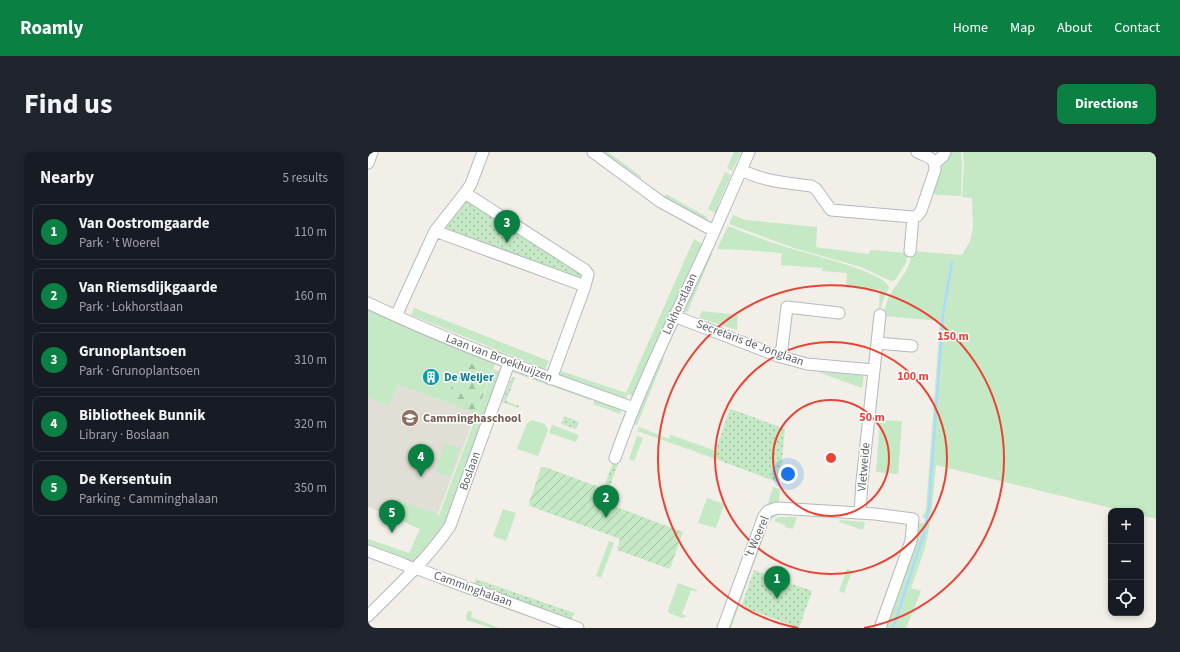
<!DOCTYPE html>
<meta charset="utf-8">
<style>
:root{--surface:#171b24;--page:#20242c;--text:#f1f3f6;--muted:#9ea1a6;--line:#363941;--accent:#0b8043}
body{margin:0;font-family:"Source Sans 3",sans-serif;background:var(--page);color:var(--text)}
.controls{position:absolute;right:12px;bottom:12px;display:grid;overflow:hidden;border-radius:8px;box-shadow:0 2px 6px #0003}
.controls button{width:36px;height:36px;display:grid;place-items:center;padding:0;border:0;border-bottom:1px solid var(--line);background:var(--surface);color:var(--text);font:20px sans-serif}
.you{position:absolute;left:420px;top:322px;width:14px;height:14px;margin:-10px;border:3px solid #fff;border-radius:50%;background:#1a73e8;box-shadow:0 0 0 6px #1a73e833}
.badge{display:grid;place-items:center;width:26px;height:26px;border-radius:50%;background:var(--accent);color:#fff;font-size:13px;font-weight:700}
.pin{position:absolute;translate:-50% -33px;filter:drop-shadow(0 1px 2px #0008)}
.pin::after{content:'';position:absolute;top:21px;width:14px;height:12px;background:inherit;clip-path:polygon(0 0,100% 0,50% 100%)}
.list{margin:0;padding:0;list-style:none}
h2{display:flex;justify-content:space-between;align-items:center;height:52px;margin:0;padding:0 16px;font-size:17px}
h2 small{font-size:13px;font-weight:400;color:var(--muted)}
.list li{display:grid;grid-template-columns:26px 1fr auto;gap:12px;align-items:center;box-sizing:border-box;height:56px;margin:0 8px 8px;padding:0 8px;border:1px solid var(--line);border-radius:8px}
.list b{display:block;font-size:15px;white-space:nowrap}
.list p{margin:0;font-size:13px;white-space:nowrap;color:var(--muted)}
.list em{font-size:13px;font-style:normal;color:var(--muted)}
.icon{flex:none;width:22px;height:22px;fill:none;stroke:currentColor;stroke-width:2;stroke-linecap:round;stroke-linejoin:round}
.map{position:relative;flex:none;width:788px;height:476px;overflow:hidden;border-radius:8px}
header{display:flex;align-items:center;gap:24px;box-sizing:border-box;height:56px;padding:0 20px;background:var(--accent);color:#fff}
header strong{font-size:19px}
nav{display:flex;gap:22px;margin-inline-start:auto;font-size:14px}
.intro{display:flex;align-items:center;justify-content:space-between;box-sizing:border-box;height:96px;padding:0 24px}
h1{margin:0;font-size:28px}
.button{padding:10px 18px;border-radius:8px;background:var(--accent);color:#fff;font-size:14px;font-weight:700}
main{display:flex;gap:24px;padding:0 24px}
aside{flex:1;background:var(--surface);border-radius:8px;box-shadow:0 2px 6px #0003}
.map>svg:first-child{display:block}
.education{fill:#e1ded6}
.grass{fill:#c5e8c5}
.forest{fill:url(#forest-firs)}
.park{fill:url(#park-dots)}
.garden{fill:url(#garden-furrows)}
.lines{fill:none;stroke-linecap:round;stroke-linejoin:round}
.stream{stroke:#aadaff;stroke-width:2.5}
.minor-casing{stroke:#b5b8bc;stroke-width:13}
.minor{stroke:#fff;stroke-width:11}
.ring{fill:none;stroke:#ea4335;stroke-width:2}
.labels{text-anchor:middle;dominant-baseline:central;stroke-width:3;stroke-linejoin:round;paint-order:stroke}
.street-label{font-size:12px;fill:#5f6368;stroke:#fff}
.culture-label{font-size:12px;font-weight:bold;fill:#0d838f;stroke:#fff;text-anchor:start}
.education-label{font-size:12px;font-weight:bold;fill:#785e54;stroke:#fff;text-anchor:start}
.centre{fill:#ea4335;stroke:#fff;stroke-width:2}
.ring-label{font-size:12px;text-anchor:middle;font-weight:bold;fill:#ea4335;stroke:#fff;stroke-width:3;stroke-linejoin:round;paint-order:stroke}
</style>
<header>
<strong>Roamly</strong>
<nav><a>Home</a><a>Map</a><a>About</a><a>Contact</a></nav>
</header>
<div class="intro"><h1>Find us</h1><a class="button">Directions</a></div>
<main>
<aside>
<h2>Nearby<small>5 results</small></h2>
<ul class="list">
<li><span class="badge">1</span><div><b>Van Oostromgaarde</b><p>Park · 't Woerel</p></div><em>110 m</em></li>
<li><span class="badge">2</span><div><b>Van Riemsdijkgaarde</b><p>Park · Lokhorstlaan</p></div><em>160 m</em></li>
<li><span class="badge">3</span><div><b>Grunoplantsoen</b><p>Park · Grunoplantsoen</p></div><em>310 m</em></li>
<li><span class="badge">4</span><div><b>Bibliotheek Bunnik</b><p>Library · Boslaan</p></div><em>320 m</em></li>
<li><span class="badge">5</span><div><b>De Kersentuin</b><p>Parking · Camminghalaan</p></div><em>350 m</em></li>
</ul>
</aside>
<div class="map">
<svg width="788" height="476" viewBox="0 0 788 476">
<defs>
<pattern id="forest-firs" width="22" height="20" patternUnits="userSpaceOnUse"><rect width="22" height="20" fill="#c5e8c5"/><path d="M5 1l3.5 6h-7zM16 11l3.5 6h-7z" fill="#a3c0a4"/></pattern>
<pattern id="park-dots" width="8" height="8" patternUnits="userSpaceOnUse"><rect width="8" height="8" fill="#c5e8c5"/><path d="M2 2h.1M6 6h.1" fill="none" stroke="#a3c0a4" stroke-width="1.8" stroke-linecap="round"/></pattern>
<pattern id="garden-furrows" width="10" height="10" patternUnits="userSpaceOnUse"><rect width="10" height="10" fill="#c5e8c5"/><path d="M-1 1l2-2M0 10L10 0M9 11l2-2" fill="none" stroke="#a3c0a4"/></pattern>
</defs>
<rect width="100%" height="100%" fill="#f1efe8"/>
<path class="education" d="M94,207L124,219L66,372L52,376L0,355V246L21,254L30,233L78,250Z"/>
<path class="grass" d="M232,0H240L274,25L272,26L247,8L244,9Z
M366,0H373L364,19L359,16Z
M580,0H593L594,12L593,44L570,43L564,41L573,11Z
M595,0H788V367L773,363V359H755L568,313L563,367L554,366L558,357L572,169L516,164C519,139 528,137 539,117C542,112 543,105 545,99L594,103L602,89L605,76L604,46L594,45L596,13Z
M357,20L363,23L350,53L351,57L349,62L340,57Z
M298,42L339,65L338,69L295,46Z
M365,63L377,68L449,75L448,95L501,102L502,98L540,101L538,111L527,128L523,129L493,115L426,96L361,72Z
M360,74C378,81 396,88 415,94C431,100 520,120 521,136L516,146L512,158H511L512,137L511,138L478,135L479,121L454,119V116L413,113L414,101L376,98L349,97Z
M326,87L335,92L329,101L269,234L270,237L266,245L260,242L257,249L191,225L193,219L258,241Z
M342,101L344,102L319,161L316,160Z
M0,156L128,210L125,217L133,220L75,376L47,411L0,395V387L41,401L52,377L25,365L31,348L71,363L125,219L94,207L78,250L30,233L21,254L0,246Z
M46,156L181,209L177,217L43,163Z
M334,159L370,163L369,178L331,166Z
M292,205L296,206L269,273L265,272Z
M145,217L224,245L222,248L144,220Z
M450,220L493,223L496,225L494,236Z
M227,247L254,257L252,262L225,252Z
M164,268L177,272L180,278L170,304L149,297L159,271Z
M512,268L534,269L530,322L508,320Z
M184,273L211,283L208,290L181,281Z
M271,275L301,287L303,283L348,299L345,306L269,279Z
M269,284L275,286L266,309L261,307Z
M77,291L92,296L82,325L67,319Z
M405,335L412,337L411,349L399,354Z
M339,346L356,352L348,376L330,371Z
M135,357L148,361L138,389L125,384Z
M409,360L416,361C408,363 404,366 400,372L363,476H361L398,371L405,362Z
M412,365H429L425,377L417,375V373L406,369L408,366Z
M471,368L497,370L495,378L472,370Z
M550,371H562L557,396L543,436L553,439L538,476H515Z
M241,389L246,391L233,426L228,424Z
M479,417L484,419L476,441L471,439Z
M310,431L329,438L328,440L323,438L314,462L319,464L314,466L301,461L300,458Z
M102,459L104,460L103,465L131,476H124L98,468L99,460Z"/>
<path class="forest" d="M94,207L124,219L109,261L78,250Z"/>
<path class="park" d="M98,48L215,121L213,128L76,79L75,72Z
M144,225L147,226L138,249L151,254L150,256L134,250Z
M363,257L417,277L412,327L409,330L345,306L360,262Z
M196,264L211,270L208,277L193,272Z
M245,311L250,312L237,347L232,345Z
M386,418L444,439L431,476L373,455Z
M108,427L206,461L202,471L104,437Z"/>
<path class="garden" d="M177,315L231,335L227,347L315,380L302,417L249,398L252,387L162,354L161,351L173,316Z"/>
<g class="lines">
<path class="stream" d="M525,476L556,381L561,354L575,162L584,110"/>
<defs>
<path id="minor" d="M225,0L293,50L346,79
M0,11L4,0
M567,11L575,4L577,0
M373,18C395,29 419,31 443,34L448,37L463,58L545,65L549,64L553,59L567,18C567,5 560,5 549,0
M97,41L217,118L220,122L217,134L183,227
M67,79L217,134
M542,99L545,65
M0,151C86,192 176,224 266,256
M28,164L67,79L97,41L103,32L115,0
M306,164L410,204L439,212L506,218
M509,191L544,194
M410,204L414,196L419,155L471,161
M247,306C273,231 309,161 342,89C355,59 368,30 381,0
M492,361L494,329L512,163
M0,399L35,412L46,417L53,418L66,423L210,476
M0,464C27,436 60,407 82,374L141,211
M355,476L396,364L400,359L409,356L507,362L545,367L543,389L512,476"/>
</defs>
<use href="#minor" class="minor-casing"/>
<use href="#minor" class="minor"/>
</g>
<g class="ring">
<circle cx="463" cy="306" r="58"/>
<circle cx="463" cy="306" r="116"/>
<path d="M430 476A173 173 0 1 1 496 476"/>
</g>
<defs>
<symbol id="building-disc" viewBox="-11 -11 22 22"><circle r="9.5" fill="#0f9aa8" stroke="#fff"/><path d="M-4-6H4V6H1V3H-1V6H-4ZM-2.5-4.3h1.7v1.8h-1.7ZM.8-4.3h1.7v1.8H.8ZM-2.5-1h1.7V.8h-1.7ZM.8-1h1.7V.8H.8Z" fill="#fff"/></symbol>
<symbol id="school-disc" viewBox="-11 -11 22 22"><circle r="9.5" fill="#8d6e63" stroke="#fff"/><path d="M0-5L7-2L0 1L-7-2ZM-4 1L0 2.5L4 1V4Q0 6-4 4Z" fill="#fff"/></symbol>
</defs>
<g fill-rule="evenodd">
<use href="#building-disc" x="53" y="215" width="20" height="20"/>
<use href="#school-disc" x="32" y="256" width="20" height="20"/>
</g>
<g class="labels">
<g class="street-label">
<text transform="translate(312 152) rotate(-65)">Lokhorstlaan</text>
<text transform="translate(382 191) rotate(20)">Secretaris de Jonglaan</text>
<text transform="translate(131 206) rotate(21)">Laan van Broekhuijzen</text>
<text transform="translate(496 315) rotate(-85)">Vletweide</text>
<text transform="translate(102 319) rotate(-70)">Boslaan</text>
<text transform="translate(389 385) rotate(-67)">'t Woerel</text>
<text transform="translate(105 437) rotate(20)">Camminghalaan</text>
</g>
<g class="culture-label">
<text x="76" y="225">De Weijer</text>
</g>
<g class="education-label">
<text x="55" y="266">Camminghaschool</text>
</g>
</g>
<circle cx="463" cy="306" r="6" class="centre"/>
<g class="ring-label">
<text x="585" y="188">150 m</text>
<text x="545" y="228">100 m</text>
<text x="504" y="269">50 m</text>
</g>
</svg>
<div class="controls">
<button>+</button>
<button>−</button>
<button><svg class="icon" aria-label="locate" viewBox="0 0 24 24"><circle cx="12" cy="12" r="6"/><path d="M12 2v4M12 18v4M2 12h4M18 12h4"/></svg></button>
</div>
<div class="you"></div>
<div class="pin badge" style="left:409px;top:447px">1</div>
<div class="pin badge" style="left:238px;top:366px">2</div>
<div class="pin badge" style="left:139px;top:91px">3</div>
<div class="pin badge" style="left:53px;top:325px">4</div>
<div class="pin badge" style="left:24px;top:381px">5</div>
</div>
</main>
